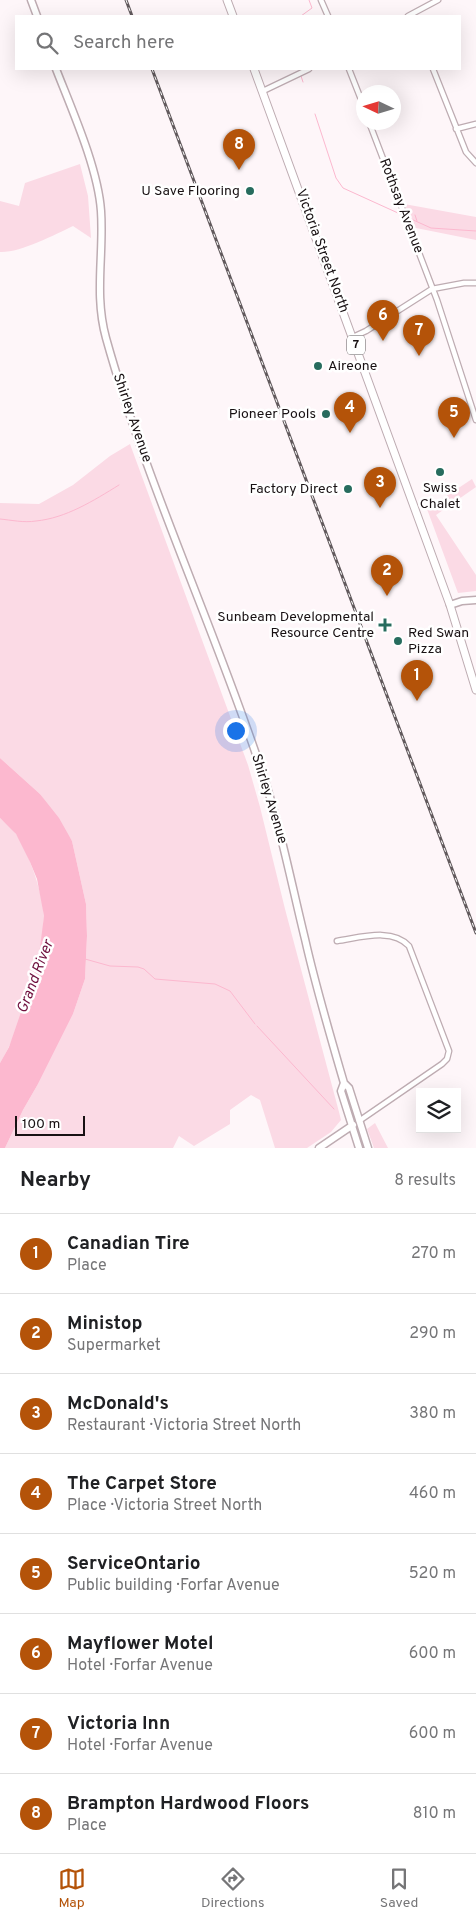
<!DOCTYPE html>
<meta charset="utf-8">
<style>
:root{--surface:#fff;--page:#f6f6f6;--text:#202124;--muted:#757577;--line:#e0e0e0;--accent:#b45309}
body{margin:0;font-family:Overpass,sans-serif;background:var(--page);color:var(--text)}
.controls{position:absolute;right:15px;bottom:15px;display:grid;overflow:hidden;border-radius:0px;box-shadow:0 5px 20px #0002}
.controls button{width:45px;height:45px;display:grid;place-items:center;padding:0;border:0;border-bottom:1px solid var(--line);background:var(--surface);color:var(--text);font:25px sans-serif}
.compass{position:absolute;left:356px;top:85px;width:45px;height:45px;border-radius:50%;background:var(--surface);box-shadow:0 5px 20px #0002;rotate:274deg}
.scale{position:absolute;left:15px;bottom:12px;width:70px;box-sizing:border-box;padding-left:5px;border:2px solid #181113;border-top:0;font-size:14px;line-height:18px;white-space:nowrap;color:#181113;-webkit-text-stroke:4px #fff;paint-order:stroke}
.you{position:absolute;left:235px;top:730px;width:18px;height:18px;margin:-12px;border:4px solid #fff;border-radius:50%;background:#1a73e8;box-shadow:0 0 0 8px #1a73e833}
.badge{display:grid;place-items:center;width:32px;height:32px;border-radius:50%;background:var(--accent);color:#fff;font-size:16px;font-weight:700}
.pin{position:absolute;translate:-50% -41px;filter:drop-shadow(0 1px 2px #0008)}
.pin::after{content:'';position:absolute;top:26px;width:18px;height:15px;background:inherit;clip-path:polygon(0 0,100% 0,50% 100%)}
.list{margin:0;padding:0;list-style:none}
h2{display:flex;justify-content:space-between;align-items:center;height:65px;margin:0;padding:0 20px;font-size:21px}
h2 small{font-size:16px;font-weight:400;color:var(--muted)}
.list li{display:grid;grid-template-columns:32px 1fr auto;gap:15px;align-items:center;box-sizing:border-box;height:80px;padding:0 20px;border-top:1px solid var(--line)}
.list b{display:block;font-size:19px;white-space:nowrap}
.list p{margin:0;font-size:16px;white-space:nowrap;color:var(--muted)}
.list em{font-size:16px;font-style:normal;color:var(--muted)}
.icon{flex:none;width:28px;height:28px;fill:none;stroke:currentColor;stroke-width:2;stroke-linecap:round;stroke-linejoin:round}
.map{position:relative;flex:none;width:476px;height:1148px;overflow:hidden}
.search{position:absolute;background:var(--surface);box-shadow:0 5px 20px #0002;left:15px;right:15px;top:15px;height:55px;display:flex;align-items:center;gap:12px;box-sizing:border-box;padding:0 18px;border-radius:0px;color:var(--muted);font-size:19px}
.sheet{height:705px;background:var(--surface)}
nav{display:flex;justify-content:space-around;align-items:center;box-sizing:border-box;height:70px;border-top:1px solid var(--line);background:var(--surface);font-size:14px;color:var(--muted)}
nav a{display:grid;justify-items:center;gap:2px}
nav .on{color:var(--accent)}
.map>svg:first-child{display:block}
.green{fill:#fbdae5}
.water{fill:#fcb8cf}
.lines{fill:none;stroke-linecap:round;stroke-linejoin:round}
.stream{stroke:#fcb8cf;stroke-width:1}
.street-casing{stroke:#beacb2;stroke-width:7}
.secondary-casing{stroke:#beacb2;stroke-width:9}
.primary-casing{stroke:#beacb2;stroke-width:9}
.street{stroke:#fff;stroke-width:4.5}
.secondary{stroke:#fff;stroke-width:6}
.primary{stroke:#fff;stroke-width:7}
.rail-casing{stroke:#61595c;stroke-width:3}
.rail{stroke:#fff;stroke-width:1;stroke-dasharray:4;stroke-linecap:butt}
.poi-dot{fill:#276c5e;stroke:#fff;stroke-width:2}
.labels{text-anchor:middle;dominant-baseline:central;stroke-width:5;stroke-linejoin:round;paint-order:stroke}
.shield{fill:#fff;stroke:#5d585a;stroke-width:1}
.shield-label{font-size:12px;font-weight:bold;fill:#181113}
.poi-label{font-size:14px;fill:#181113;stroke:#fff;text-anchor:end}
.street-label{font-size:14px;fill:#181113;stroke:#fff}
.water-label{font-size:15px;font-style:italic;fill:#70113f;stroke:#fff}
</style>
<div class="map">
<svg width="476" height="1148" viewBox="0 0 476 1148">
<rect width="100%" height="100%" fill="#fef6f9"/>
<path class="green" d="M80,164L88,196L91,238L73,226C54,235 20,253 0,252V201L19,206L25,183Z
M404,204L476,217V240L411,227Z
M130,444L248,765L260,807L285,909L339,1112L341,1120L331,1132L307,1148H275L260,1100L251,1095L230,1110V1124L194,1146L179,1136L173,1148H5L23,1110L38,1084L73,1014L85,979L87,936L86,904L72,841L40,794L0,758V503L39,504L73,485L110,456Z
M472,479L476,487L436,515L476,575V591L458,593L427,509Z
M0,818C5,823 12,828 16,834C28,850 44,897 44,917C42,962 23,1025 0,1063Z
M375,1123L388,1148H374L367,1129Z"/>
<path class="water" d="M0,758L40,794L59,818L72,841L86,904L87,936L85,979L73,1014L38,1084L23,1110L5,1148H0V1063L9,1047L38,963L44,916L37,879L30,862L16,834L0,818Z"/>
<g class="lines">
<path class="stream" d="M301,16L312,8L309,0
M301,76L303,82
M315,114L336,178L343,188L398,213
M415,215L417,221
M411,219L431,228L476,231
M0,519C11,520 24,523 36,521C66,518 93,501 119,485
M85,959L110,966L138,967L144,969L155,979L215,984L230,991L255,1024
M257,1026L334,1109"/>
<defs>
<path id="street" d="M321,0L328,16
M408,16L438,0
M349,69L364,107
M433,69L466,152L476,163
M263,91L309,69
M369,122L437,300L476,420
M456,129L476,124
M353,337L366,331L432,289L464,283H476
M337,941C359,938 392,927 409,946L449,1051L447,1059L442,1064L359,1121"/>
<path id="secondary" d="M31,0L37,16
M56,69C72,110 98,168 101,211C104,254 94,295 106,338C147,485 213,624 261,769C280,824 291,882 305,939C316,988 330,1035 344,1083L349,1088L368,1148
M450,605L462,601L476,600
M344,1083L341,1091L359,1148
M319,1148L353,1125"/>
<path id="primary" d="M227,0L233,16
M254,69L450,605L476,690"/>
</defs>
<use href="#street" class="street-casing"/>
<use href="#secondary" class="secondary-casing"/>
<use href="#primary" class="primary-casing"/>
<use href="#street" class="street"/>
<use href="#secondary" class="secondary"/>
<use href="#primary" class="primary"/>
<defs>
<path id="rail" d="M126,0L132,16
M152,69L476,933"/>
</defs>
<use href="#rail" class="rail-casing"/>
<use href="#rail" class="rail"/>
</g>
<g class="poi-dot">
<circle cx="250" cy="191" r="5"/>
<circle cx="318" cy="366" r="5"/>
<circle cx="326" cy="414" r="5"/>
<circle cx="440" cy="472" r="5"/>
<circle cx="348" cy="489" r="5"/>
<path d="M382.5 617.5h5v5h5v5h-5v5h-5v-5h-5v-5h5z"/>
<circle cx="398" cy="641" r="5"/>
</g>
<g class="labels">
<rect class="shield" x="347" y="335.5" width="18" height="19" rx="4"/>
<g class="shield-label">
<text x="356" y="345">7</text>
</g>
<g class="poi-label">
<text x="240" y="191">U Save Flooring</text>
<text x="328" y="366" text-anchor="start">Aireone</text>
<text x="316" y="414">Pioneer Pools</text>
<text x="440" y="488" text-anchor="middle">Swiss<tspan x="440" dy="16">Chalet</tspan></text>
<text x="338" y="489">Factory Direct</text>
<text x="374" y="617">Sunbeam Developmental<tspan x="374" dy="16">Resource Centre</tspan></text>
<text x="408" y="633" text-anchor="start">Red Swan<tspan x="408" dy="16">Pizza</tspan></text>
</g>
<g class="street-label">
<text transform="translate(401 206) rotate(69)">Rothsay Avenue</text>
<text transform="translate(322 251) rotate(70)">Victoria Street North</text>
<text transform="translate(132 418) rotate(71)">Shirley Avenue</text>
<text transform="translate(269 799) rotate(73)">Shirley Avenue</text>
</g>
<g class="water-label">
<text transform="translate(36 977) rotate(-69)">Grand River</text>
</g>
</g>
</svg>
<div class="controls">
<button><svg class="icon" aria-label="layers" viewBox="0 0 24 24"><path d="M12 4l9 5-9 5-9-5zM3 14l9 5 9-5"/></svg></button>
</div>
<svg class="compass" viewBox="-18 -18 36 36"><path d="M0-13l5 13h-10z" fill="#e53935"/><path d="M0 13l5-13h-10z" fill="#757577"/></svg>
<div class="scale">100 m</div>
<div class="you"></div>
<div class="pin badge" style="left:417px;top:701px">1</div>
<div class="pin badge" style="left:387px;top:596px">2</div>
<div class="pin badge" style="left:380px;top:508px">3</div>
<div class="pin badge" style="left:350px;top:433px">4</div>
<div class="pin badge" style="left:454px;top:438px">5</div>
<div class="pin badge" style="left:383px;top:341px">6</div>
<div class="pin badge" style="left:419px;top:356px">7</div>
<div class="pin badge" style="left:239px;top:170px">8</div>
<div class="search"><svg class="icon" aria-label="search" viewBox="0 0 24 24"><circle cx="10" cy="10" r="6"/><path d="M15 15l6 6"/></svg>Search here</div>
</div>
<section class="sheet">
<h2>Nearby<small>8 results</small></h2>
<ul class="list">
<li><span class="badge">1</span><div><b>Canadian Tire</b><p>Place</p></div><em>270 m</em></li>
<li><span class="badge">2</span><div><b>Ministop</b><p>Supermarket</p></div><em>290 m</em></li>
<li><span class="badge">3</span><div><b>McDonald's</b><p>Restaurant · Victoria Street North</p></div><em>380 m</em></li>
<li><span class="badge">4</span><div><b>The Carpet Store</b><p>Place · Victoria Street North</p></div><em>460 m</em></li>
<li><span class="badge">5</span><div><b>ServiceOntario</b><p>Public building · Forfar Avenue</p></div><em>520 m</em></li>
<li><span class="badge">6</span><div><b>Mayflower Motel</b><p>Hotel · Forfar Avenue</p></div><em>600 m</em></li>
<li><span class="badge">7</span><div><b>Victoria Inn</b><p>Hotel · Forfar Avenue</p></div><em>600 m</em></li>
<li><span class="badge">8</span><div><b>Brampton Hardwood Floors</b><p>Place</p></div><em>810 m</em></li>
</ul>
</section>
<nav>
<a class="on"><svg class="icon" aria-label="map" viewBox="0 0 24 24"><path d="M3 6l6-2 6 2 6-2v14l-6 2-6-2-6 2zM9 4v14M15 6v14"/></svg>Map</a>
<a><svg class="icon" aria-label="directions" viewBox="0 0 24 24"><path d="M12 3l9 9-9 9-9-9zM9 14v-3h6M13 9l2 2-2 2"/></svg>Directions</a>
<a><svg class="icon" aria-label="saved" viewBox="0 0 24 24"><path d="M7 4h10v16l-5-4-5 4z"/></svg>Saved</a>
</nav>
